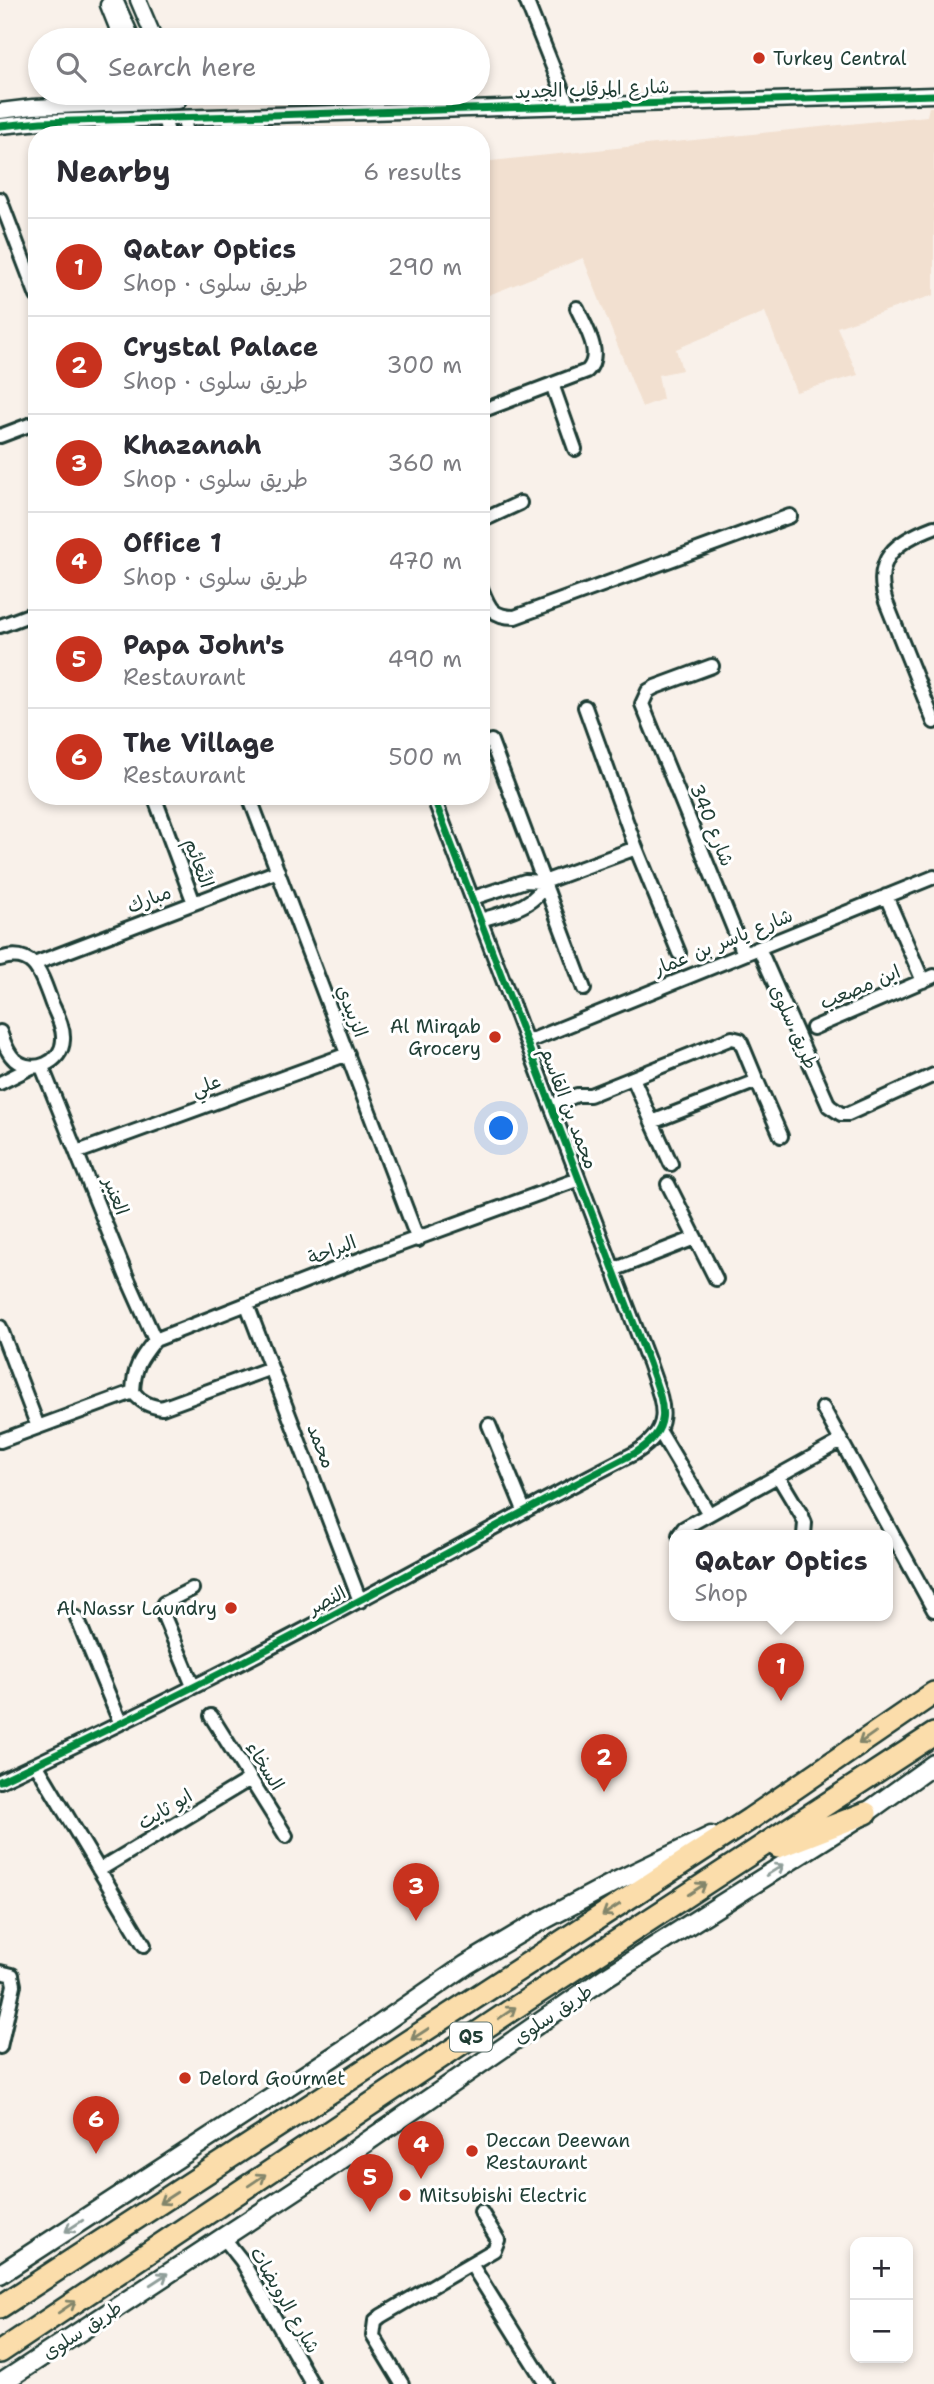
<!DOCTYPE html>
<meta charset="utf-8">
<style>
:root{--surface:#fff;--page:#f7f7f7;--text:#2b2b33;--muted:#7c7c81;--line:#e1e1e2;--accent:#c8321e}
body{margin:0;font-family:"Shantell Sans","Playpen Sans Arabic",sans-serif;background:var(--page);color:var(--text)}
.controls{position:absolute;right:21px;bottom:21px;display:grid;overflow:hidden;border-radius:14px;box-shadow:0 4px 10px #0003}
.controls button{width:63px;height:63px;display:grid;place-items:center;padding:0;border:0;border-bottom:2px solid var(--line);background:var(--surface);color:var(--text);font:35px sans-serif}
.you{position:absolute;left:502px;top:1129px;width:24px;height:24px;margin:-18px;border:5px solid #fff;border-radius:50%;background:#1a73e8;box-shadow:0 0 0 10px #1a73e833}
.badge{display:grid;place-items:center;width:46px;height:46px;border-radius:50%;background:var(--accent);color:#fff;font-size:23px;font-weight:700}
.pin{position:absolute;translate:-50% -58px;filter:drop-shadow(0 2px 4px #0008)}
.pin::after{content:'';position:absolute;top:37px;width:24px;height:21px;background:inherit;clip-path:polygon(0 0,100% 0,50% 100%)}
.popup{position:absolute;left:669px;top:1530px;width:224px;height:91px;box-sizing:border-box;display:grid;place-content:center;border-radius:14px;background:var(--surface);filter:drop-shadow(0 2px 5px #0005);font-size:23px;white-space:nowrap;color:var(--muted)}
.popup b{font-size:26px;color:var(--text)}
.popup::after{content:'';position:absolute;left:50%;top:100%;margin-left:-14px;border:14px solid transparent;border-top-color:var(--surface)}
.list{margin:0;padding:0;list-style:none}
h2{display:flex;justify-content:space-between;align-items:center;height:91px;margin:0;padding:0 28px;font-size:30px}
h2 small{font-size:23px;font-weight:400;color:var(--muted)}
.list li{display:grid;grid-template-columns:46px 1fr auto;gap:21px;align-items:center;box-sizing:border-box;height:98px;padding:0 28px;border-top:2px solid var(--line)}
.list b{display:block;font-size:26px;white-space:nowrap}
.list p{margin:0;font-size:23px;white-space:nowrap;color:var(--muted)}
.list em{font-size:23px;font-style:normal;color:var(--muted)}
.icon{flex:none;width:38px;height:38px;fill:none;stroke:currentColor;stroke-width:2;stroke-linecap:round;stroke-linejoin:round}
.map{position:relative;flex:none;width:934px;height:2384px;overflow:hidden}
.search{position:absolute;background:var(--surface);box-shadow:0 4px 10px #0003;left:28px;top:28px;width:462px;height:77px;display:flex;align-items:center;gap:18px;box-sizing:border-box;padding:0 24px;border-radius:38px;color:var(--muted);font-size:26px}
.panel{position:absolute;background:var(--surface);box-shadow:0 4px 10px #0003;left:28px;top:126px;width:462px;height:679px;border-radius:28px}
.map>svg:first-child{display:block}
.built{fill:#f2e0d0}
.lines{fill:none;stroke-linecap:round;stroke-linejoin:round}
.minor-casing{stroke:#1f3d34;stroke-width:18}
.tertiary-casing{stroke:#1f3d34;stroke-width:19}
.secondary-casing{stroke:#1f3d34;stroke-width:23}
.motorway-casing{stroke:#1f3d34;stroke-width:26}
.minor{stroke:#fff;stroke-width:12}
.tertiary{stroke:#fff;stroke-width:14}
.secondary{stroke:#fff;stroke-width:18}
.motorway{stroke:#fbddab;stroke-width:21}
.cycleway-casing{stroke:#fff;stroke-width:11}
.cycleway{stroke:#00873e;stroke-width:7}
.oneway{stroke:#82856a}
.oneway2{stroke:#8f9e9a}
.poi-dot{fill:#c8321e;stroke:#fff;stroke-width:2.5}
.labels{text-anchor:middle;dominant-baseline:central;stroke-width:6;stroke-linejoin:round;paint-order:stroke}
.shield{fill:#fff;stroke:#627771;stroke-width:2}
.shield-label{font-size:18px;font-weight:bold;fill:#1f3d34}
.poi-label{font-size:19px;fill:#1f3d34;stroke:#fff;text-anchor:start}
.street-label{font-size:19px;fill:#1f3d34;stroke:#fff}
</style>
<div class="map">
<svg width="934" height="2384" viewBox="0 0 934 2384">
<rect width="100%" height="100%" fill="#f9f1ea"/>
<filter id="ink" filterUnits="userSpaceOnUse"><feTurbulence type="fractalNoise" baseFrequency=".0143" numOctaves="2"/><feDisplacementMap in="SourceGraphic" scale="14" xChannelSelector="R" yChannelSelector="G"/><feConvolveMatrix kernelMatrix="1 2 1 2 8 2 1 2 1" color-interpolation-filters="sRGB"/></filter>
<g filter="url(#ink)">
<path class="built" d="M929,107H934V295L837,327L858,375L796,392L765,312L676,349L682,370L658,375L663,399L642,407L583,258L481,298V162L927,116Z"/>
<g class="lines">
<defs>
<path id="minor" d="M526,0L568,105
M183,118L188,135
M164,119L169,135
M0,199L37,296
M552,384L575,449
M481,411L587,371C604,355 585,326 577,308
M0,436L37,422
M481,521L520,503
M934,527C897,541 872,558 886,602L934,722
M481,588C489,608 492,617 515,617L790,516
M0,626L37,612
M712,666L655,687L648,691L642,704L744,954
M585,707L636,848L679,953
M491,741L584,989
M154,796L194,903
M249,796L418,1240
M886,896L923,981
M473,898L525,881L544,882L636,848
M481,920C502,913 538,907 544,882
M759,948L829,1106L841,1114H848L934,1075
M0,959C36,947 42,978 52,1004C57,1015 64,1028 63,1040C62,1063 33,1075 15,1060C7,1053 4,1042 0,1032
M34,964L278,871
M813,1028L934,976
M527,1042L934,877
M42,1067L126,1275L155,1340
M757,1081L781,1136
M0,1083L32,1067
M551,1106L577,1095H590L732,1038L740,1040L757,1081L652,1122L633,1078
M652,1122L671,1164
M78,1152L348,1054
M668,1184L716,1279
M613,1270L695,1238
M247,1305L360,1601
M0,1327L38,1427
M271,1368L162,1408C149,1406 141,1402 133,1392C134,1367 140,1359 155,1340L374,1254L579,1179
M823,1408L934,1610
M489,1425L524,1510
M660,1432L709,1514
M0,1441L133,1392
M778,1476L802,1516L805,1523L804,1535
M679,1535L684,1528L841,1441
M192,1589L164,1603L161,1609L193,1686
M77,1618L120,1722
M211,1716L286,1836
M36,1764L144,1945
M0,1781C121,1724 242,1664 360,1600C452,1551 542,1500 635,1453C677,1427 662,1402 649,1363L433,796
M99,1870L250,1779
M0,1972L12,1975L14,1985L0,2047
M223,2237L242,2261L312,2384
M471,2264L546,2384
M402,2384L373,2336L375,2321L381,2316L494,2250L498,2240L481,2212"/>
<path id="tertiary" d="M115,0L133,40
M138,0L155,40
M108,5L122,40
M0,111L33,107L178,101
M0,126L41,122L934,95
M107,126L138,135
M225,135L236,117"/>
<path id="secondary" d="M0,2274L345,2049L466,1965L528,1928L617,1881L711,1836
M0,2384L320,2174L606,1977L866,1813L934,1764"/>
<path id="motorway" d="M778,1847L866,1813
M0,2307L750,1819L934,1693
M0,2352L513,2009L934,1734"/>
</defs>
<use href="#minor" class="minor-casing"/>
<use href="#tertiary" class="tertiary-casing"/>
<use href="#secondary" class="secondary-casing"/>
<use href="#motorway" class="motorway-casing"/>
<use href="#minor" class="minor"/>
<use href="#tertiary" class="tertiary"/>
<use href="#secondary" class="secondary"/>
<use href="#motorway" class="motorway"/>
<defs>
<path id="cycleway" d="M0,126L41,122L934,95
M0,1781C121,1724 242,1664 360,1600C452,1551 542,1500 635,1453C677,1427 662,1402 649,1363L433,796"/>
</defs>
<use href="#cycleway" class="cycleway-casing"/>
<use href="#cycleway" class="cycleway"/>
</g>
<defs><path id="oneway-shaft" d="M-6 0H5M1.5-3L5.5 0L1.5 3" fill="none" stroke-width="1.6" stroke-linecap="round" stroke-linejoin="round" transform="scale(1.75)"/></defs>
<g class="oneway">
<use href="#oneway-shaft" transform="translate(867 1738) rotate(145)"/>
<use href="#oneway-shaft" transform="translate(697 1889) rotate(-33)"/>
<use href="#oneway-shaft" transform="translate(611 1910) rotate(147)"/>
<use href="#oneway-shaft" transform="translate(507 2013) rotate(-34)"/>
<use href="#oneway-shaft" transform="translate(420 2034) rotate(147)"/>
<use href="#oneway-shaft" transform="translate(257 2180) rotate(-34)"/>
<use href="#oneway-shaft" transform="translate(168 2198) rotate(147)"/>
<use href="#oneway-shaft" transform="translate(67 2307) rotate(-34)"/>
</g>
<g class="oneway2">
<use href="#oneway-shaft" transform="translate(775 1870) rotate(-32)"/>
<use href="#oneway-shaft" transform="translate(74 2226) rotate(147)"/>
<use href="#oneway-shaft" transform="translate(159 2279) rotate(-33)"/>
</g>
</g>
<g class="poi-dot">
<circle cx="759" cy="58" r="7"/>
<circle cx="495" cy="1037" r="7"/>
<circle cx="231" cy="1608" r="7"/>
<circle cx="185" cy="2078" r="7"/>
<circle cx="472" cy="2151" r="7"/>
<circle cx="405" cy="2195" r="7"/>
</g>
<g class="labels">
<rect class="shield" x="450" y="2022.5" width="42" height="29" rx="5"/>
<g class="shield-label">
<text x="471" y="2037">Q5</text>
</g>
<g class="poi-label">
<text x="773" y="58">Turkey Central</text>
<text x="481" y="1026" text-anchor="end">Al Mirqab<tspan x="481" dy="22">Grocery</tspan></text>
<text x="217" y="1608" text-anchor="end">Al Nassr Laundry</text>
<text x="199" y="2078">Delord Gourmet</text>
<text x="486" y="2140">Deccan Deewan<tspan x="486" dy="22">Restaurant</tspan></text>
<text x="419" y="2195">Mitsubishi Electric</text>
</g>
<g class="street-label">
<text transform="translate(592 89) rotate(-2)">شارع المرقاب الجديد</text>
<text transform="translate(712 825) rotate(68)">شارع 340</text>
<text transform="translate(199 863) rotate(70)">النًعائم</text>
<text transform="translate(149 899) rotate(-21)">مبارك</text>
<text transform="translate(723 942) rotate(-22)">شارع ياسر بن عمار</text>
<text transform="translate(860 987) rotate(-23)">ابن مصعب</text>
<text transform="translate(352 1011) rotate(69)">الزبيدي</text>
<text transform="translate(794 1027) rotate(66)">طريق سلوى</text>
<text transform="translate(206 1085) rotate(-20)">علي</text>
<text transform="translate(569 1108) rotate(69)">محمد بن القاسم</text>
<text transform="translate(116 1196) rotate(69)">العنبر</text>
<text transform="translate(332 1250) rotate(-21)">البراحة</text>
<text transform="translate(321 1446) rotate(69)">محمد</text>
<text transform="translate(327 1600) rotate(-28)">النصر</text>
<text transform="translate(265 1766) rotate(58)">السخاء</text>
<text transform="translate(165 1809) rotate(-31)">ابو ثابت</text>
<text transform="translate(553 2014) rotate(-34)">طريق سلوى</text>
<text transform="translate(285 2300) rotate(60)">شارع الرويضات</text>
<text transform="translate(82 2330) rotate(-33)">طريق سلوى</text>
</g>
</g>
</svg>
<div class="controls">
<button>+</button>
<button>−</button>
</div>
<div class="you"></div>
<div class="pin badge" style="left:781px;top:1701px">1</div>
<div class="popup"><b>Qatar Optics</b>Shop</div>
<div class="pin badge" style="left:604px;top:1792px">2</div>
<div class="pin badge" style="left:416px;top:1921px">3</div>
<div class="pin badge" style="left:421px;top:2179px">4</div>
<div class="pin badge" style="left:370px;top:2212px">5</div>
<div class="pin badge" style="left:96px;top:2154px">6</div>
<div class="search"><svg class="icon" aria-label="search" viewBox="0 0 24 24"><circle cx="10" cy="10" r="6"/><path d="M15 15l6 6"/></svg>Search here</div>
<section class="panel">
<h2>Nearby<small>6 results</small></h2>
<ul class="list">
<li><span class="badge">1</span><div><b>Qatar Optics</b><p>Shop · طريق سلوى</p></div><em>290 m</em></li>
<li><span class="badge">2</span><div><b>Crystal Palace</b><p>Shop · طريق سلوى</p></div><em>300 m</em></li>
<li><span class="badge">3</span><div><b>Khazanah</b><p>Shop · طريق سلوى</p></div><em>360 m</em></li>
<li><span class="badge">4</span><div><b>Office 1</b><p>Shop · طريق سلوى</p></div><em>470 m</em></li>
<li><span class="badge">5</span><div><b>Papa John's</b><p>Restaurant</p></div><em>490 m</em></li>
<li><span class="badge">6</span><div><b>The Village</b><p>Restaurant</p></div><em>500 m</em></li>
</ul>
</section>
</div>
